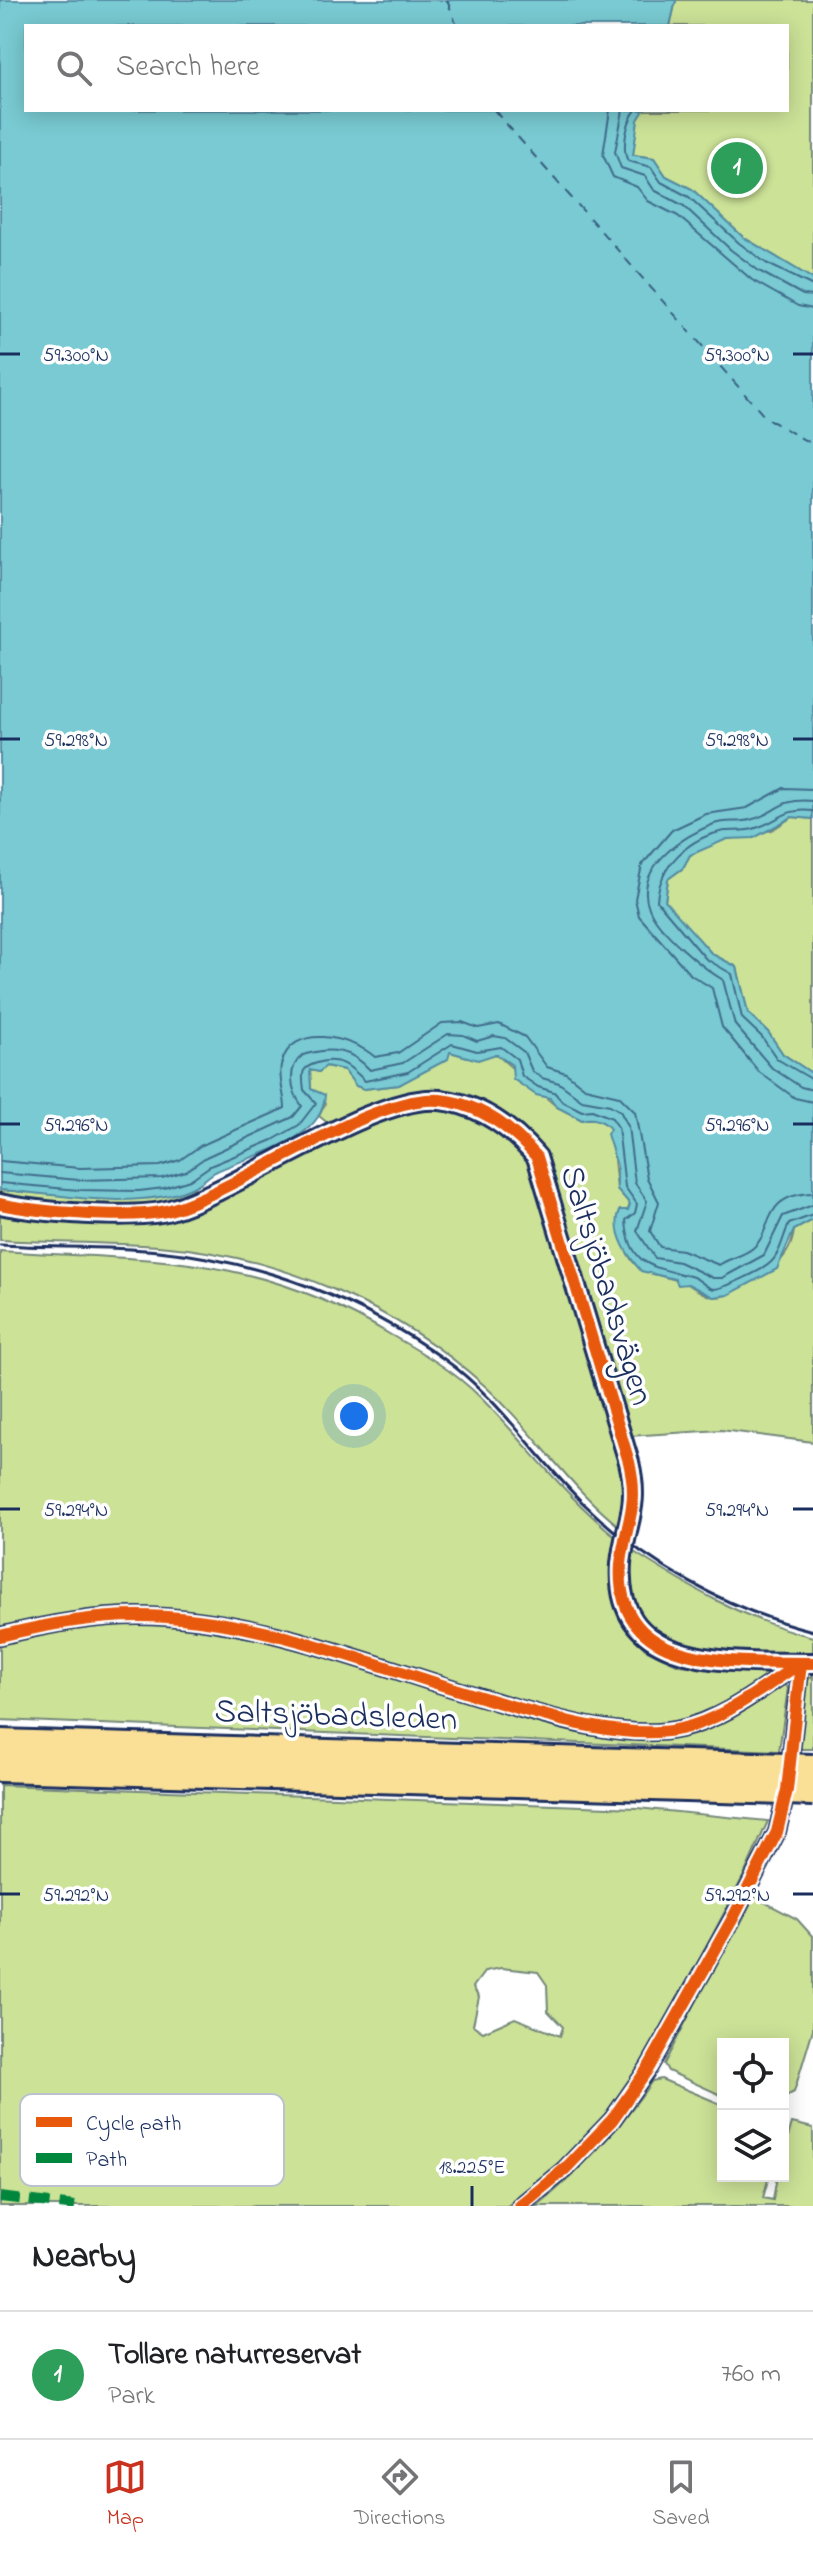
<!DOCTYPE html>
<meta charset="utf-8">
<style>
:root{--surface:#fff;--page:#f6f6f6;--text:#202124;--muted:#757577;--line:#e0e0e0;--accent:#c8321e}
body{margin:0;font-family:"Indie Flower",sans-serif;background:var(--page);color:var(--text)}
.controls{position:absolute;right:24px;bottom:24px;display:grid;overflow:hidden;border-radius:0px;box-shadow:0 4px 20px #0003}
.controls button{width:72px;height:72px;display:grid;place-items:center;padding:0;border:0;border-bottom:2px solid var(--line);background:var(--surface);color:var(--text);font:40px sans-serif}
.you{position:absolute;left:354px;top:1416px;width:28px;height:28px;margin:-20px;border:6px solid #fff;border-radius:50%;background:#1a73e8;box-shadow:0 0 0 12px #1a73e833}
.badge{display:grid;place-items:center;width:52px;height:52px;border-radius:50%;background:var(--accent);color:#fff;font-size:26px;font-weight:700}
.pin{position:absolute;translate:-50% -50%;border:4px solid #fff;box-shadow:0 2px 8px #0006}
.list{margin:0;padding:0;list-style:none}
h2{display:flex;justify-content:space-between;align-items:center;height:104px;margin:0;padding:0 32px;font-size:34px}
h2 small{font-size:26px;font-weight:400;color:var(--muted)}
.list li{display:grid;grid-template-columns:52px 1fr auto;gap:24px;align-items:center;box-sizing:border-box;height:128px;padding:0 32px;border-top:2px solid var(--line)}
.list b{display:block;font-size:30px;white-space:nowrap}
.list p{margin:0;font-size:26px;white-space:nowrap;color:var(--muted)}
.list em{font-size:26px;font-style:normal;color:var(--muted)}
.icon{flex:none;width:44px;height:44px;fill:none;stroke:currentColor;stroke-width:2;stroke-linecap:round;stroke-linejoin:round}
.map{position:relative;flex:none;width:813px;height:2206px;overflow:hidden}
.search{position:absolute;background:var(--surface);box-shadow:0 4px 20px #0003;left:24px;right:24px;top:24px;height:88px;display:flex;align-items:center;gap:20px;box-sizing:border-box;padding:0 28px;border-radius:0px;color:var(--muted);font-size:30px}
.sheet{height:232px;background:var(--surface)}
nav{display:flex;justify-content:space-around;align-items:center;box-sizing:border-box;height:112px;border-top:2px solid var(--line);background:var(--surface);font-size:22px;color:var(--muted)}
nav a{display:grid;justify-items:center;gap:4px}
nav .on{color:var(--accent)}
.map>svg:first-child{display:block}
.green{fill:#cce297;stroke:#74887a;stroke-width:2;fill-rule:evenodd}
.water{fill:#79cad2;stroke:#538ca4;stroke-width:2}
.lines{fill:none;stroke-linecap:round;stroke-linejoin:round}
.shore{stroke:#416d8c;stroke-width:2}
.ferry{stroke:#375e81;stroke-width:2;stroke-dasharray:10 8;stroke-linecap:butt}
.minor-casing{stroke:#1b2f5e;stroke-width:20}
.tertiary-casing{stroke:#1b2f5e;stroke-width:24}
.motorway-casing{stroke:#1b2f5e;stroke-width:32}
.minor{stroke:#fff;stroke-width:14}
.tertiary{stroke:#fff;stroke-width:18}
.motorway{stroke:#fadf96;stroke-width:26}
.rail{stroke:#1b2f5e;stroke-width:3}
.motorway-bridge-casing{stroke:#1b2f5e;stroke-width:32;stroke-linecap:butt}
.motorway-bridge{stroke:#fadf96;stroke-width:26}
.quiet{stroke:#00873e;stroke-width:10;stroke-dasharray:20 10;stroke-linecap:butt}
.cycleway-casing{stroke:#fff;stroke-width:17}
.cycleway{stroke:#e8590c;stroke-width:12}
.ticks{fill:none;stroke:#1b2f5e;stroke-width:3}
.labels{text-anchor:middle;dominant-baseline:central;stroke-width:7;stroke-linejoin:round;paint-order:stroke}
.street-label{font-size:34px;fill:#1b2f5e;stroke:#fff}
.key{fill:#fff;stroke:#bbc1cf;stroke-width:2}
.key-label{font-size:22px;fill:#1b2f5e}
.ticks-label{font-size:20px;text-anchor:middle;fill:#1b2f5e;stroke:#fff;stroke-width:7;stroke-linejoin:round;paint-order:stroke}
</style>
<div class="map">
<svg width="813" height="2206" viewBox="0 0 813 2206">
<rect width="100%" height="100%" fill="#fff"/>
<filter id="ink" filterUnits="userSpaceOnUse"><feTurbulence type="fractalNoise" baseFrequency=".0125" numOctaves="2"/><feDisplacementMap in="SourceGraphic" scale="16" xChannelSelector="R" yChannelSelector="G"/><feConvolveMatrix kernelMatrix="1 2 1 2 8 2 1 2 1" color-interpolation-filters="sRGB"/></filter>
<g filter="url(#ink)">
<path class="green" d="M676,0H813V279L743,237L692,189L666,176L654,158L633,155L637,120L644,110H787V26H670Z
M792,817L813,819V1074L783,1054L768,1032L748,1013L737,967L712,954L665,902L668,879L683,868L690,855L719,841L772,830Z
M450,1052L468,1057L496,1054L557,1107L582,1120C593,1117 604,1120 611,1129L617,1189L630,1204L620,1235C633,1273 642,1271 677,1280C691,1283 701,1296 715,1297C728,1297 733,1291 743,1285C768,1273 791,1260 794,1230L813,1220V1442L721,1430L629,1436L544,1153L529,1133L499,1112L444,1095L335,1129L319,1116L325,1104L311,1090L310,1070L319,1072L325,1066L344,1070L356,1086L364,1089L399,1085Z
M448,1108L481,1119L533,1160L628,1486L625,1531C571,1490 535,1432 486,1387C398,1306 277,1255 158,1246C105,1242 52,1243 0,1240V1210L168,1218L197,1210L395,1111Z
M194,1187L195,1196C134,1219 64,1205 0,1198V1190C65,1195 131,1206 194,1187Z
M0,1251C153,1261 253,1252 391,1335C423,1353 454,1371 480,1397C529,1446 564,1496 620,1540L618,1604L629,1630L645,1649L679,1665L772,1673L788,1688L779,1751L0,1720Z
M628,1548C688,1587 744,1620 813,1637V1655C758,1652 643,1664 629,1592C626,1578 629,1562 628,1548Z
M813,1675V1749H800L806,1681Z
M0,1785L637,1808L768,1821L744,1875L650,2054L623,2094L561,2165L507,2206H0ZM501,1968L538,1972L547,1985L548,2011L563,2027L560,2036L515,2018L483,2032L473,2025L479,1997L473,1987L485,1971Z
M751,1895L797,1919L813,1937V2029L794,2092L783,2098V2044H723V2096L668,2071L664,2064Z
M661,2079L723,2105V2176H769L763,2198L773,2200L777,2176H783V2155L792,2123L813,2128V2206H537C583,2169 619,2129 652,2081Z"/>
<path class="water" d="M0,0H676L670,26H26V110H644L638,120L633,155L654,158L666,176L692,189L743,237L813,279V819L792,817L754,838L727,839L690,855L683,868L668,879L665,901L712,954L737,967L748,1013L768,1032L783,1054L813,1074V1220L794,1230L777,1269L728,1295L713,1297L688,1284L678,1285L675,1279L641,1271C628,1256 611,1231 620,1210H628L630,1204L617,1189V1166L607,1134L610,1129C604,1120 592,1117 582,1120L557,1107L550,1098L536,1095L513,1079L512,1065L496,1054L478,1060L450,1052L448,1059L399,1085L364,1089L356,1086L344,1070L326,1066L319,1072L310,1070L311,1089L325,1095C323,1143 249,1155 215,1172C208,1176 202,1183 195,1186C180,1194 158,1198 141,1199C94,1203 47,1193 0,1190Z"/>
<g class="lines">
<path class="shore" d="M610,110L603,155L613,177L637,187L648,201L678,216L752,280L798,306L813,309
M623,110L615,152L621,168L645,176L654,190L684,206L731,250L759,271L803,295L813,296
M636,110C627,120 621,149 628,161L651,167L661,182L689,197L739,243L766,263L813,286
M813,789L784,788L747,808L706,814L672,830L642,865L635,899L639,916L691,975L712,988L722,1027L759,1072L795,1098L813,1102
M813,801C776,798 779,813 750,820C738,823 726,820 714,824C684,835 633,868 649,908C657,930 703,968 723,980L735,1025L772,1068L801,1087L813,1090
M813,811C783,808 781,820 756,828C746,832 735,830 725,831C689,837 659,866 657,901L706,959L732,974L742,1018L762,1037L777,1059L813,1080
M0,1161L80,1168L160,1166L180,1160L200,1146L285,1108C285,1095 278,1080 281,1065C291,1021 352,1037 375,1057L398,1053L442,1023L462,1022L478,1028L499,1024L525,1037L547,1067L566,1073L585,1088L619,1096L635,1112L647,1178L659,1202L650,1231L660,1247L682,1250L719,1265C729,1258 744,1256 753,1248C774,1231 760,1195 813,1193
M0,1173L79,1180L162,1178L186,1171L206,1157L293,1117L302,1106C291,1091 286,1068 303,1055C329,1047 350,1048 370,1070L403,1063L448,1034L463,1035L477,1041L494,1036L505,1038L524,1052L532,1071L542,1078L559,1083L582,1100L610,1105L620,1111L628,1126L635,1183L647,1201L637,1231L655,1258L679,1262L713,1278H722L764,1255L783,1216L813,1205
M0,1183L79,1190L139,1191L164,1188L190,1180L210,1166L273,1140L299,1125L316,1103L304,1090C302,1073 300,1068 317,1063C339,1056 349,1065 365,1081L408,1072L452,1044L477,1051L501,1047L517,1059L522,1076L538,1087L554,1092L562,1101L582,1111L592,1110L612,1118L618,1127L625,1187L637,1204L635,1213L626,1220C629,1269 657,1267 693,1277C701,1280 706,1288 714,1289C723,1289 763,1270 770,1263C780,1255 783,1236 789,1224L813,1215"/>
<path class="ferry" d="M447,0L457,26
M494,110L765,417L813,445"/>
<defs>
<path id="minor" d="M0,1636C44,1625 92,1616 137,1616C256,1616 372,1665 484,1698C538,1714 623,1742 680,1729C725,1719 763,1687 801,1663
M520,2206L565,2169L612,2120L649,2067L733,1918L777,1832L787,1790L801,1663"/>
<path id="tertiary" d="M0,1204C37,1212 134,1220 170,1210C242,1189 374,1093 440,1100C480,1104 511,1127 537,1157L629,1462C640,1508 625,1523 621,1564C613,1674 739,1661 813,1663"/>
<path id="motorway" d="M0,1743L755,1766
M0,1768L754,1790"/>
</defs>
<use href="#minor" class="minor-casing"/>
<use href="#tertiary" class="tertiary-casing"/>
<use href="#motorway" class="motorway-casing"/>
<use href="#minor" class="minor"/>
<use href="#tertiary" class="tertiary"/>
<use href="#motorway" class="motorway"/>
<path class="rail" d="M0,1245C52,1248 105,1246 158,1251C260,1261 360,1299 444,1359C498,1397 535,1456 582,1502C645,1564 728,1610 813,1631"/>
<defs>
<path id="motorway-bridge" d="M755,1766L813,1768
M754,1790L813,1792"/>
</defs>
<use href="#motorway-bridge" class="motorway-bridge-casing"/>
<use href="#motorway-bridge" class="motorway-bridge"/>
<path class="quiet" d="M0,2197L75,2206"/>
<defs>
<path id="cycleway" d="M0,1204C37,1212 134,1220 170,1210C242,1189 374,1093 440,1100C480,1104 511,1127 537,1157L629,1462C640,1508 625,1523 621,1564C613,1674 739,1661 813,1663
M0,1636C44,1625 92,1616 138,1616C256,1616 372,1665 484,1698C538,1714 624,1742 680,1729C725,1719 763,1687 801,1663
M520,2206L565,2169L612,2120L649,2067L733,1918L777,1832L787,1790L801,1663"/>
</defs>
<use href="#cycleway" class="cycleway-casing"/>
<use href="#cycleway" class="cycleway"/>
</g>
</g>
<path class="ticks" d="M0,354H20M793,354H813M0,739H20M793,739H813M0,1124H20M793,1124H813M0,1509H20M793,1509H813M0,1894H20M793,1894H813M472,2186V2206"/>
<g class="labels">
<g class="street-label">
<text transform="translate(605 1286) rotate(73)">Saltsjöbadsvägen</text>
<text transform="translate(336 1717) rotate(2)">Saltsjöbadsleden</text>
</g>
</g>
<rect x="20" y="2094" width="264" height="92" rx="12" class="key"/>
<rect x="36" y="2117" width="36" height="10" fill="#e8590c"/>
<rect x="36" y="2153" width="36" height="10" fill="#00873e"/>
<g class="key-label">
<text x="86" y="2130">Cycle path</text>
<text x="86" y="2166">Path</text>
</g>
<g class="ticks-label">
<text x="76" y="361">59.300°N</text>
<text x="737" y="361">59.300°N</text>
<text x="76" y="746">59.298°N</text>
<text x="737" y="746">59.298°N</text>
<text x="76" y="1131">59.296°N</text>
<text x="737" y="1131">59.296°N</text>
<text x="76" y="1516">59.294°N</text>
<text x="737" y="1516">59.294°N</text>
<text x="76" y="1901">59.292°N</text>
<text x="737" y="1901">59.292°N</text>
<text x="472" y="2173">18.225°E</text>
</g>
</svg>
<div class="controls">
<button><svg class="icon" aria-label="locate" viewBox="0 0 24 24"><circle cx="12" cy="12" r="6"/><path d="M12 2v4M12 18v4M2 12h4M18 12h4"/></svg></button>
<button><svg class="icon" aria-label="layers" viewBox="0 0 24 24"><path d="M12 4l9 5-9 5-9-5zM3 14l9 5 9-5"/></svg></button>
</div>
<div class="you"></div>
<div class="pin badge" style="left:737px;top:168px;background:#2e9e5b">1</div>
<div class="search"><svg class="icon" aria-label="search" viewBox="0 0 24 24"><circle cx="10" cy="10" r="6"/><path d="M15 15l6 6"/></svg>Search here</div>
</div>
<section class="sheet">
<h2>Nearby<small></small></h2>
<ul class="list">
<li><span class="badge" style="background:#2e9e5b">1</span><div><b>Tollare naturreservat</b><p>Park</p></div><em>760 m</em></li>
</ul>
</section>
<nav>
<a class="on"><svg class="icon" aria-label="map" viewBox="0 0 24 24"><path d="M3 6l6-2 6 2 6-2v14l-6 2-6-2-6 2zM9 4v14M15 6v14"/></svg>Map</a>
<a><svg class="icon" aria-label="directions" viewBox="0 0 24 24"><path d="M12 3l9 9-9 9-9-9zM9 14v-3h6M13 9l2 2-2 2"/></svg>Directions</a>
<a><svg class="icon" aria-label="saved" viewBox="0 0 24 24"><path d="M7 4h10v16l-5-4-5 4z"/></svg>Saved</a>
</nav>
